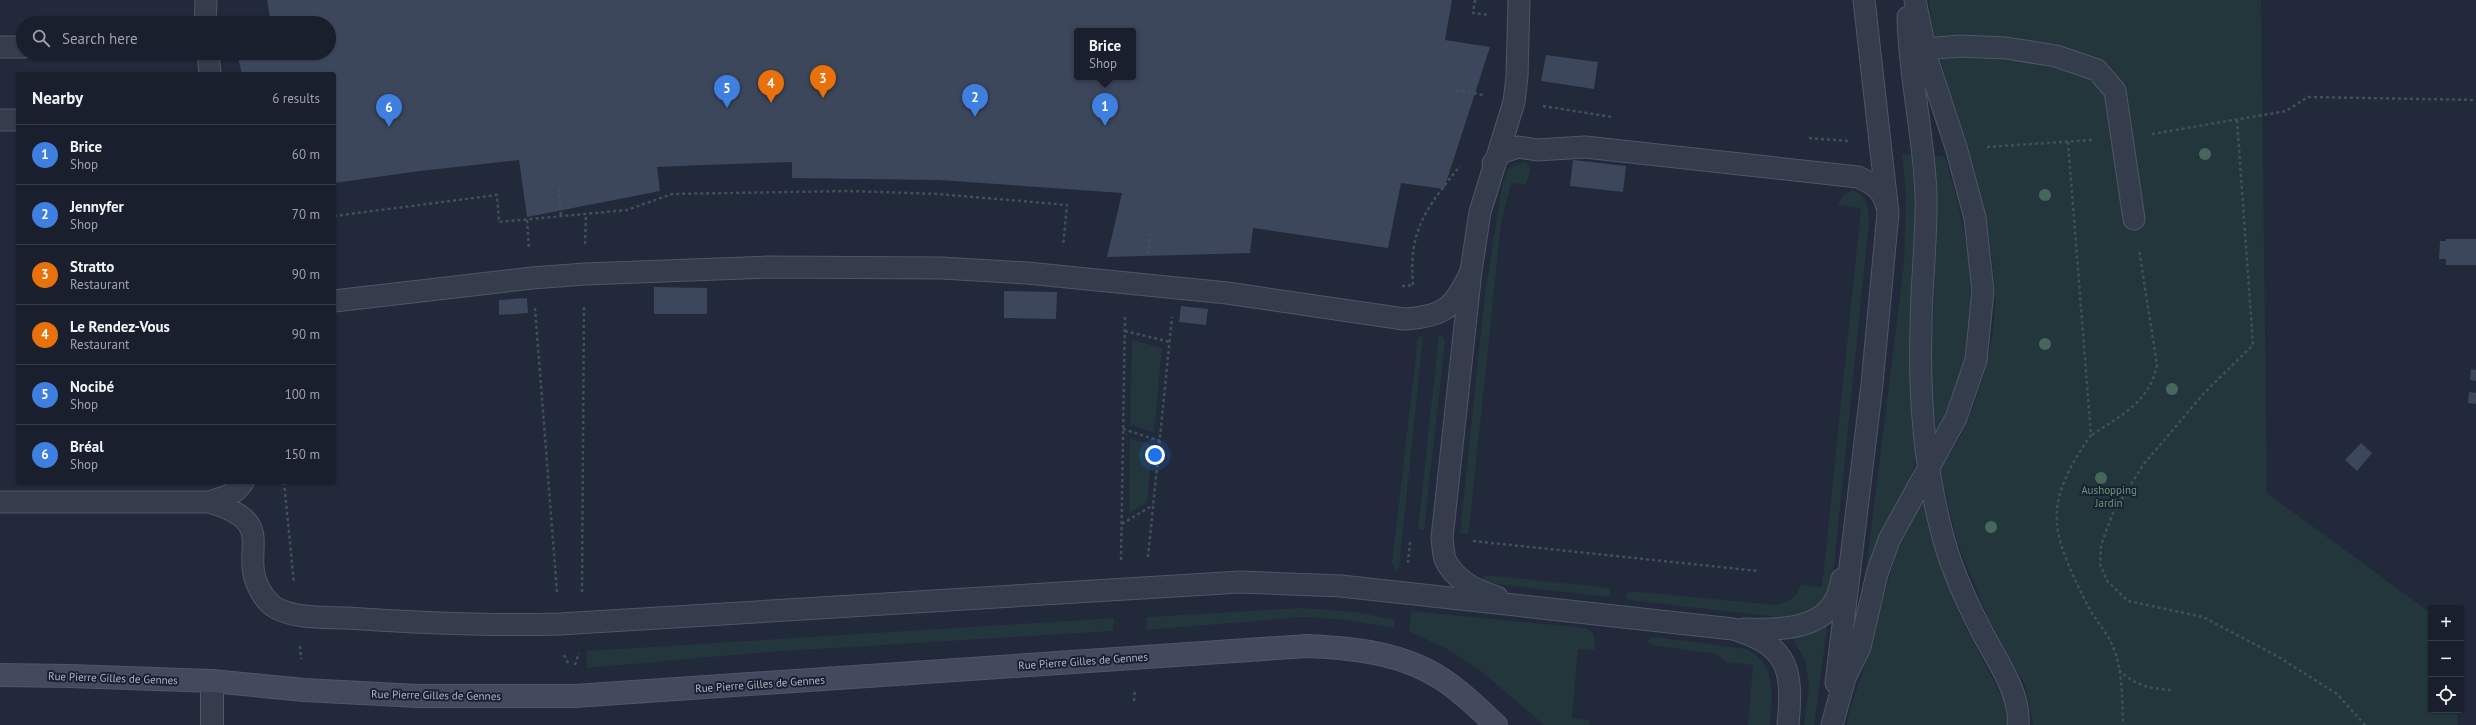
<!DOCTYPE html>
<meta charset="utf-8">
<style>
:root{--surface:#191f2c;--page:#262c38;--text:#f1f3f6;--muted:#9fa2a9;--line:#373d48;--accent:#d93025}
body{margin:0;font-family:"PT Sans",sans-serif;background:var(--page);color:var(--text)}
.controls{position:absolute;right:12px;bottom:12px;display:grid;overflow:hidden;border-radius:4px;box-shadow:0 1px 3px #0004}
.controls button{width:36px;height:36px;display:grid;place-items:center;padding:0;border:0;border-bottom:1px solid var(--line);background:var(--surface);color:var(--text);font:20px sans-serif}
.you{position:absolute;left:1155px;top:455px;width:14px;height:14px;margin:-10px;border:3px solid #fff;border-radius:50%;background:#1a73e8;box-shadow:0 0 0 6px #1a73e833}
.badge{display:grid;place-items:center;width:26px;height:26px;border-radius:50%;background:var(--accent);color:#fff;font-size:13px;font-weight:700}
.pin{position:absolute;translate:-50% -33px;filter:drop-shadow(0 1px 2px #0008)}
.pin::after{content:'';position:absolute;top:21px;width:14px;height:12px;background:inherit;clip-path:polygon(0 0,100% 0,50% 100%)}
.popup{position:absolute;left:1074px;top:28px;width:62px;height:52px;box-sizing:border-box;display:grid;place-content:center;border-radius:4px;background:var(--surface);filter:drop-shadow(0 1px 3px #0005);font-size:13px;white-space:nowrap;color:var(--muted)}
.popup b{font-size:15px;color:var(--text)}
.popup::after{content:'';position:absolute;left:50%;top:100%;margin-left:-8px;border:8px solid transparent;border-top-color:var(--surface)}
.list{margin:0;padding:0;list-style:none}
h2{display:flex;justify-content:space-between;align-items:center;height:52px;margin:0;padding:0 16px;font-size:17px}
h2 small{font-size:13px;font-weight:400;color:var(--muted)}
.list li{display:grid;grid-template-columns:26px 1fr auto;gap:12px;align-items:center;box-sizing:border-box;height:60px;padding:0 16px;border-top:1px solid var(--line)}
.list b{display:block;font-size:15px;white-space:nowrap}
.list p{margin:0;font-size:13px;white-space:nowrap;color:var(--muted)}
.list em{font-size:13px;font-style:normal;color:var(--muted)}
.icon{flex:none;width:22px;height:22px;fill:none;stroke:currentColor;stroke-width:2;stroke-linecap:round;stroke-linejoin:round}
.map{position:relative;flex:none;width:2476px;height:725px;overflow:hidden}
.search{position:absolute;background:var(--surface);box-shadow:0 1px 3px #0004;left:16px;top:16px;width:320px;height:44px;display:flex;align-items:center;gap:10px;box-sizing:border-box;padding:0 14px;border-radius:22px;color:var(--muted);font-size:15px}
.panel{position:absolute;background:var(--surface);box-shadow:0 1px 3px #0004;left:16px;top:72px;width:320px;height:412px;border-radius:4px}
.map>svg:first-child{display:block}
.green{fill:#23363c}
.building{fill:#3d475b;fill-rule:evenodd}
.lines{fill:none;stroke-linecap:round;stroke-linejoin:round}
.lane-casing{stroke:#505666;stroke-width:23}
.street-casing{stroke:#505666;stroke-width:24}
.secondary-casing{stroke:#505666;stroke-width:24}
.path{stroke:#3e5256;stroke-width:2.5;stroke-dasharray:3 3;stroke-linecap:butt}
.lane{stroke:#353c4b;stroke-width:21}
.street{stroke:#353c4b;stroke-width:22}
.secondary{stroke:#434a5e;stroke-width:22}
.tree{fill:#47675c}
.labels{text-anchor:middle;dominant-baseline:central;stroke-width:4;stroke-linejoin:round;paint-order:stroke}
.park-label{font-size:11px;fill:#697;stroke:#1a2130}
.street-label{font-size:11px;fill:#b0b6c7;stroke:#1a2130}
</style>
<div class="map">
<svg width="2476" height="725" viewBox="0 0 2476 725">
<rect width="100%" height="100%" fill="#21293b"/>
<path class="green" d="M1929,0H2261L2267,493L2431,613V710H2457L2458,725H2033L2025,685L1989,620L1957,542L1940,469C1947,458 1955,447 1961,435C1978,404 1996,337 1995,301C1994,255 1984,205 1972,161C1957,106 1934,57 1929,0Z
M1902,154L1911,155L1916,201L1910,329L1912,402L1917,455L1911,478L1882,535L1865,579L1904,264L1906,195Z
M1932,155L1945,157C1965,225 1984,304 1962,374C1956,393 1945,411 1937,430C1927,377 1934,325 1935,271C1936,232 1935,194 1932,155Z
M1524,162L1529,165L1530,171L1526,184L1511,183L1501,224L1470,520L1468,534L1460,533L1485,294L1502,186L1509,168Z
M1852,190C1868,196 1868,208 1869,223L1834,565C1832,573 1832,586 1828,593C1817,611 1797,616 1778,617L1628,600L1626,596L1629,591L1777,605C1790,601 1797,598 1800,585L1822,587L1861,208L1838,205L1843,196Z
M1439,334L1443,336L1445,341L1424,530L1418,529Z
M1423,336L1399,568L1397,571L1392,564L1418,337Z
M1132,340L1162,348L1154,432L1130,425Z
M1130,438L1152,445L1147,502L1129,513Z
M1921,500H1925L1940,564L1962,620L2005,702L2006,725H1847L1849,712L1866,662L1899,542Z
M1487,575L1609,588L1611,593L1608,597L1487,583L1481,579Z
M1302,608L1355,612L1395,620L1394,628L1346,620L1304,617L1146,630L1147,617Z
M1411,611L1586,628L1594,634L1595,650L1578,649L1572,718L1589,720V725H1544L1481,671L1449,650L1409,631Z
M1114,618L1113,631L768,652L587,668V651Z
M1828,621L1814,725H1804L1809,687L1806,663L1791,635Z
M1653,637L1747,649C1778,666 1772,695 1770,725H1748L1753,665L1726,662L1717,654L1652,645L1647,641Z"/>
<path class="building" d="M267,0H1452L1445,40L1490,47L1444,189L1401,183L1388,248L1253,228L1250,253L1107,257L1122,193L939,180L792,178V162L703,165L657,167L660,191L527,217L519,160L420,171L334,183V74H242L237,53H329V23H271ZM1077,31H1133V77H1077Z
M1546,55L1598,62L1594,89L1541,81Z
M1573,160L1626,166L1623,192L1570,186Z
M2446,239H2476V265H2446V259H2439L2440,241H2446Z
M654,287L707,288V314H654Z
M1004,291L1057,292L1056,319L1004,318Z
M527,298L528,313L499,315V300Z
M1181,306L1208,309L1206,325L1179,322Z
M2471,369L2476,370V381L2470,380Z
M2469,392L2476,393V404L2468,403Z
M2361,443L2372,453L2357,471L2345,460Z"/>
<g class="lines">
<defs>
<path id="lane" d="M1908,17C1909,76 1924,135 1926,195C1927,240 1921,285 1921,330C1919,395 1925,466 1941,529C1949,563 1964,597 1980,628C1994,657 2021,691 2018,725
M205,23L206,0
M0,47H23
M1925,49L1960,46L2006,48L2056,56L2097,70L2115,91L2134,219
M208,53L210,74
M0,120H18
M1493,163L1503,152L1518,147L1537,150L1585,147L1858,177C1872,183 1882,189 1886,204
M334,301L532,278L585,274L769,267L941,268L1027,273L1227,293L1404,319C1444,317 1455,307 1471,271
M0,502H209C284,524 234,552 263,595C265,599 272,606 276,608C296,619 325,617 348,618C419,623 489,626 560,624L1240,582L1341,586L1733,629C1790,646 1793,671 1788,725
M209,502C223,498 235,495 243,482
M1497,597C1477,591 1454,580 1445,559C1443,553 1443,544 1442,538L1471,271L1480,212L1514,102L1517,76L1519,0
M1744,629C1773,630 1820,631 1835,600C1839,594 1840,586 1842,579
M1836,683L1872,384L1888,213L1864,0
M1832,725L1845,678L1860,647L1877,574L1889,540L1956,418L1976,360L1983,291L1975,218L1956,147L1927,59L1915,0"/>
<path id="street" d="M212,681V725"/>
<path id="secondary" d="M0,675L70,676L212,681L304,690L418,696H575L1307,646C1354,648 1402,653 1442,679C1462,692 1479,709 1496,725"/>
</defs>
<use href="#lane" class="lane-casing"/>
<use href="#street" class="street-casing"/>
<use href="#secondary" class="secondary-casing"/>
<path class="path" d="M1475,0L1473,13L1489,15
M1456,90L1483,95
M1543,106L1612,117
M2237,120L2253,345L2205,392L2143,465L2113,513L2101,545L2100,564L2107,581L2128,601L2203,617L2277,656L2337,694L2365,725
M2152,134L2286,111L2308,97L2476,100
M1809,138L1848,141
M2068,142L2091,435C2073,461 2054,491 2057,524C2058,546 2077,585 2088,606C2095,620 2107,632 2113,647C2123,670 2122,700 2123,725
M1987,147L2092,140
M559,188L561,217
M334,216L497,195L499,222L627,210L672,194L849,191L938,194L1067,205L1063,246
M527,220L529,248
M585,244L586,215
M1148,254L1151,229
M1413,285C1408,230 1427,207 1460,166
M1402,286L1413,285
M535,308L557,592
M1125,331L1170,342
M1123,429L1160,441
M2092,435C2121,415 2150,402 2157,365L2139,249
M284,482L294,583
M1122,524L1153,505
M1473,541L1758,571
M1148,557L1172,317
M1121,560L1125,315
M1408,563L1410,542
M582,592L584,305
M300,646L301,659
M564,655L569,665
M575,665L579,653
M2119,670C2136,686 2148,688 2171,690
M1134,701L1135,689"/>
<use href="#lane" class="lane"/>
<use href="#street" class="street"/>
<use href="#secondary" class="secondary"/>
</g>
<g class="tree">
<circle cx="2205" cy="154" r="6"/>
<circle cx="2045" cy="195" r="6"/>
<circle cx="2045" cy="344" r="6"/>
<circle cx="2172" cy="389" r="6"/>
<circle cx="2101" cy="478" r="6"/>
<circle cx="1991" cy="527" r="6"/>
</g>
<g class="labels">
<g class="park-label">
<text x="2109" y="490">Aushopping<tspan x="2109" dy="13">Jardin</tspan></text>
</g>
<g class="street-label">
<text transform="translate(1083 661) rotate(-4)">Rue Pierre Gilles de Gennes</text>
<text transform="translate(113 678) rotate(2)">Rue Pierre Gilles de Gennes</text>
<text transform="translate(760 684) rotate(-4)">Rue Pierre Gilles de Gennes</text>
<text transform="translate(436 695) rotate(1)">Rue Pierre Gilles de Gennes</text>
</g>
</g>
</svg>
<div class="controls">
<button>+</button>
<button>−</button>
<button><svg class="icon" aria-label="locate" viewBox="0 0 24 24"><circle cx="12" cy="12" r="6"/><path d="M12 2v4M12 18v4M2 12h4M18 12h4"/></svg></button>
</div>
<div class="you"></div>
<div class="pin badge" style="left:1105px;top:126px;background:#3f7fe0">1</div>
<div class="popup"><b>Brice</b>Shop</div>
<div class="pin badge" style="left:975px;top:117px;background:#3f7fe0">2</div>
<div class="pin badge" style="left:823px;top:98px;background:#e8710a">3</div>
<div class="pin badge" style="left:771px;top:103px;background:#e8710a">4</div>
<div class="pin badge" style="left:727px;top:108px;background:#3f7fe0">5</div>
<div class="pin badge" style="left:389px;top:127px;background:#3f7fe0">6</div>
<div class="search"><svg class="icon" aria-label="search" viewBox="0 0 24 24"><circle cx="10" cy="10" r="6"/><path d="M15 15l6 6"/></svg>Search here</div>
<section class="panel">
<h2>Nearby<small>6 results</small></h2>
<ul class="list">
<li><span class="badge" style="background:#3f7fe0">1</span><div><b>Brice</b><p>Shop</p></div><em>60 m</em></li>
<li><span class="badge" style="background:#3f7fe0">2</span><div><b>Jennyfer</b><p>Shop</p></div><em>70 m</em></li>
<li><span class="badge" style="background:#e8710a">3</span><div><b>Stratto</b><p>Restaurant</p></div><em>90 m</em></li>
<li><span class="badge" style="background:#e8710a">4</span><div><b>Le Rendez-Vous</b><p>Restaurant</p></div><em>90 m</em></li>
<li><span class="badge" style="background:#3f7fe0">5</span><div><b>Nocibé</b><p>Shop</p></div><em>100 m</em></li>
<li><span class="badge" style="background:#3f7fe0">6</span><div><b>Bréal</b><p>Shop</p></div><em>150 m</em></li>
</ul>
</section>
</div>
